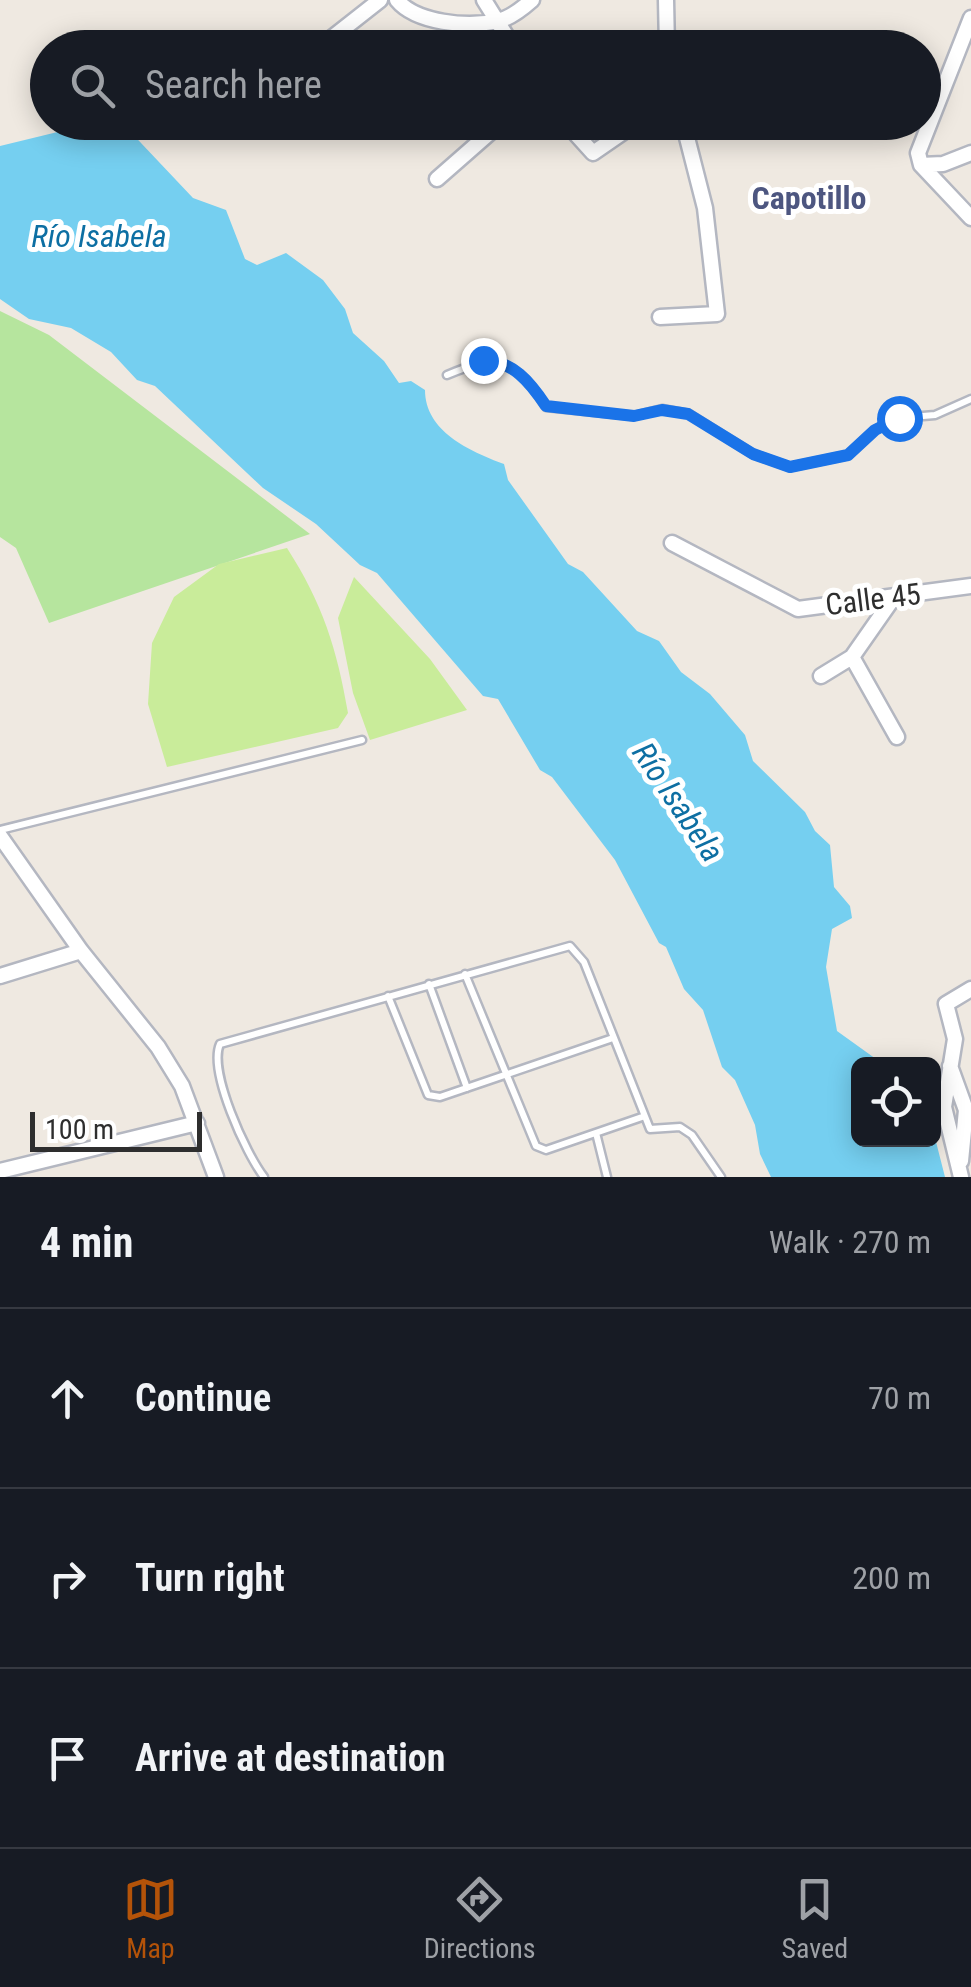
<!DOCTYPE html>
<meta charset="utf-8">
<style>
:root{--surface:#171b24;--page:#242831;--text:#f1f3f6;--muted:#9ea1a6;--line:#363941;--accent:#b45309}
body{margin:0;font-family:"Roboto Condensed",sans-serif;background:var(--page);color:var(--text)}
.controls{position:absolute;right:30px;bottom:30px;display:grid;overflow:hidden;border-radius:15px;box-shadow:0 5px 25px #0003}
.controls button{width:90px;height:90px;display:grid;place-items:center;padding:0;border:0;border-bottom:2px solid var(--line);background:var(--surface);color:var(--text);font:50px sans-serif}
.scale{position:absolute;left:30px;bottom:25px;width:172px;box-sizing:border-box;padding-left:10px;border:5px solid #2e2e2e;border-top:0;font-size:28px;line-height:35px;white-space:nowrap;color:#2e2e2e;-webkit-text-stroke:8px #fff;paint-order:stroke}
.stop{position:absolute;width:30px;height:30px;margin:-22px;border:8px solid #1a73e8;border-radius:50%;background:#fff}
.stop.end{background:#1a73e8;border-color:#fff;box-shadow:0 2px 10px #0008}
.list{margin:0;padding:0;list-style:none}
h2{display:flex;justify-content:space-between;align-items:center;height:130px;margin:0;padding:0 40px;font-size:42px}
h2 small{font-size:32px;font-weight:400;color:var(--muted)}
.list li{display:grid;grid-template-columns:65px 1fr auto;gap:30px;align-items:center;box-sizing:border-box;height:180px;padding:0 40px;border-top:2px solid var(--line)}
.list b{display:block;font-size:38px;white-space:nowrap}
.list em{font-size:32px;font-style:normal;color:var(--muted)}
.icon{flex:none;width:55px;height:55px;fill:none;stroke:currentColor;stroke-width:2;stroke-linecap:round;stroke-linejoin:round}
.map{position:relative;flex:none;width:971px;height:1177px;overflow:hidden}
.search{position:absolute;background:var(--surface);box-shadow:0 5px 25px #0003;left:30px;right:30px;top:30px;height:110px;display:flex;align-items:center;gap:25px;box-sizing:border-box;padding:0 35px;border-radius:55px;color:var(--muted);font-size:38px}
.sheet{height:670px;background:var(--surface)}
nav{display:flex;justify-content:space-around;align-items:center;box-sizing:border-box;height:140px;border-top:2px solid var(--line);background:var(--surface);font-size:28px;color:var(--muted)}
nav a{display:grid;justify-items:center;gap:5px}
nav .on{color:var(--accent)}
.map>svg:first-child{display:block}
.green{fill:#b6e59e}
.pitch{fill:#c9ec9a}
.water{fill:#75cff0}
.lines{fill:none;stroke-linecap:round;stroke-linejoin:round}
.service-casing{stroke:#b4b7c1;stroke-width:11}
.minor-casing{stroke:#b4b7c1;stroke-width:19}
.service{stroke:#fff;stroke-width:6}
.minor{stroke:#fff;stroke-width:14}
.route{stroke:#1a73e8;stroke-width:12}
.labels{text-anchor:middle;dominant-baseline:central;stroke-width:10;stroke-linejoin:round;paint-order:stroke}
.street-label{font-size:30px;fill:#2e2e2e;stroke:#fff}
.neighbourhood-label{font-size:32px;font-weight:bold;fill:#4d5680;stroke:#fff}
.water-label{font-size:32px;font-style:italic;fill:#0d6fa3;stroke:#fff}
</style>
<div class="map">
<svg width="971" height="1177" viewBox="0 0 971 1177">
<rect width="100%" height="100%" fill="#efe9e1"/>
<path class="green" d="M0,311L49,335L310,534L49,623L16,548L0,537Z"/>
<path class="pitch" d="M287,548C323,604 337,649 348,713L338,728L167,767L148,704L152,643L174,597L219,564Z
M354,577L430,659L467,710L370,740L353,693L338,618Z"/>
<path class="water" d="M124,125L193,198L226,210L245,259L257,265L286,253L323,280L345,309L353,333L384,361L399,383L411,381L425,390C425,431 469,451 504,464L508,480L568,564L583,572L637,631L659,641L681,672L710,694L745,735L753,761L805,812L815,831L830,845L834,887L850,906L852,918L832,929L826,967L837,1031L876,1059L877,1064H858V1140H934V1134L945,1177H771L760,1154L755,1125L735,1080L722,1067L703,1010L684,989L666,947L659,943L615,860L552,777L540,770L498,699L483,696L377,573L360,565L316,524L263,488L155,386L137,380L111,352L71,328L29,319L0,299V146L74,128Z"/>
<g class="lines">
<defs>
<path id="service" d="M447,375C499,353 515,359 546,407L634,416L662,409L689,414L753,454L790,467L848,455L875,430L899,418L935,415L971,399
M0,830L362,740
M465,974L536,1146L546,1150L642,1117
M429,984L467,1088
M388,996L428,1095L440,1097L613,1038
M596,1133L607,1177
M264,1177C246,1154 208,1071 220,1044L570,946L584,962L650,1129L680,1127L692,1135L721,1177"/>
<path id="minor" d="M397,0C416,23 468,28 497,21C509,19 523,8 532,0
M484,0L514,48
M666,0L667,48
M971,18L918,153L921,165L971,218
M319,48L380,0
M565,122L593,153L638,122
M921,165L943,164L971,153
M437,179L502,122
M660,317L717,314L705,208L683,122
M672,543L798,609L971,586
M894,597L852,657L897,737
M821,676L852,657
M0,836L81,951L158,1047L182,1086L216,1177
M0,976L81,951
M950,1066L966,1110L961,1161
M0,1171L197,1123
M961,1177L944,1107L955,1039L946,1004L971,989"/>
</defs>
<use href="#service" class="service-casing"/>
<use href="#minor" class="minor-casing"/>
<use href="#service" class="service"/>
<use href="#minor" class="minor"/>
</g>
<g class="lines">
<path class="route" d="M483,360C513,361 530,382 546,406L634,416L662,410L688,414L753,454L790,467L848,455L875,430L899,418"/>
</g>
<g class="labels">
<g class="street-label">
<text transform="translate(873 599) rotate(-7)">Calle 45</text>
</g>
<g class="neighbourhood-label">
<text x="809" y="198">Capotillo</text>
</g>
<g class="water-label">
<text x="99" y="236">Río Isabela</text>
<text transform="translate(678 802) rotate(56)">Río Isabela</text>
</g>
</g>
</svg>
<div class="controls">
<button><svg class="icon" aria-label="locate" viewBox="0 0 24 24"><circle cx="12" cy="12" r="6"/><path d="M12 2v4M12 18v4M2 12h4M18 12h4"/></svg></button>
</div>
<div class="scale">100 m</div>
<div class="stop" style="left:899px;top:418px"></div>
<div class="stop end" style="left:483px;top:360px"></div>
<div class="search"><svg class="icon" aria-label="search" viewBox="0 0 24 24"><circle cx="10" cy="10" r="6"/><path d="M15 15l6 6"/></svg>Search here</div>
</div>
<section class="sheet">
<h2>4 min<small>Walk · 270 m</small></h2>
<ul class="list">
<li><svg class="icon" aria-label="ahead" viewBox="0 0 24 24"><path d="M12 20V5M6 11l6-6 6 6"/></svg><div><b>Continue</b></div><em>70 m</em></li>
<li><svg class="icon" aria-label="right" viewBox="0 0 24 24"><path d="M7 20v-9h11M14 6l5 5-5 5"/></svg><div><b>Turn right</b></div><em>200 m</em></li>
<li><svg class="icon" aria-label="arrive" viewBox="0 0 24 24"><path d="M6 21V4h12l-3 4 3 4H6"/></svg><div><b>Arrive at destination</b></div></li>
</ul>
</section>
<nav>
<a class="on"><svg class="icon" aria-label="map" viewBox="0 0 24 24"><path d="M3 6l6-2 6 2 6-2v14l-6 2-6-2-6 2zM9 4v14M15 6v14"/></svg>Map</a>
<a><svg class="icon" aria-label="directions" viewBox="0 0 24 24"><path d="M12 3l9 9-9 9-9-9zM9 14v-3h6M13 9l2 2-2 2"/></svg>Directions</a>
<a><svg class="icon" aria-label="saved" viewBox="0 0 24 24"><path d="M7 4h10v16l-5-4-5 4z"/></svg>Saved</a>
</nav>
